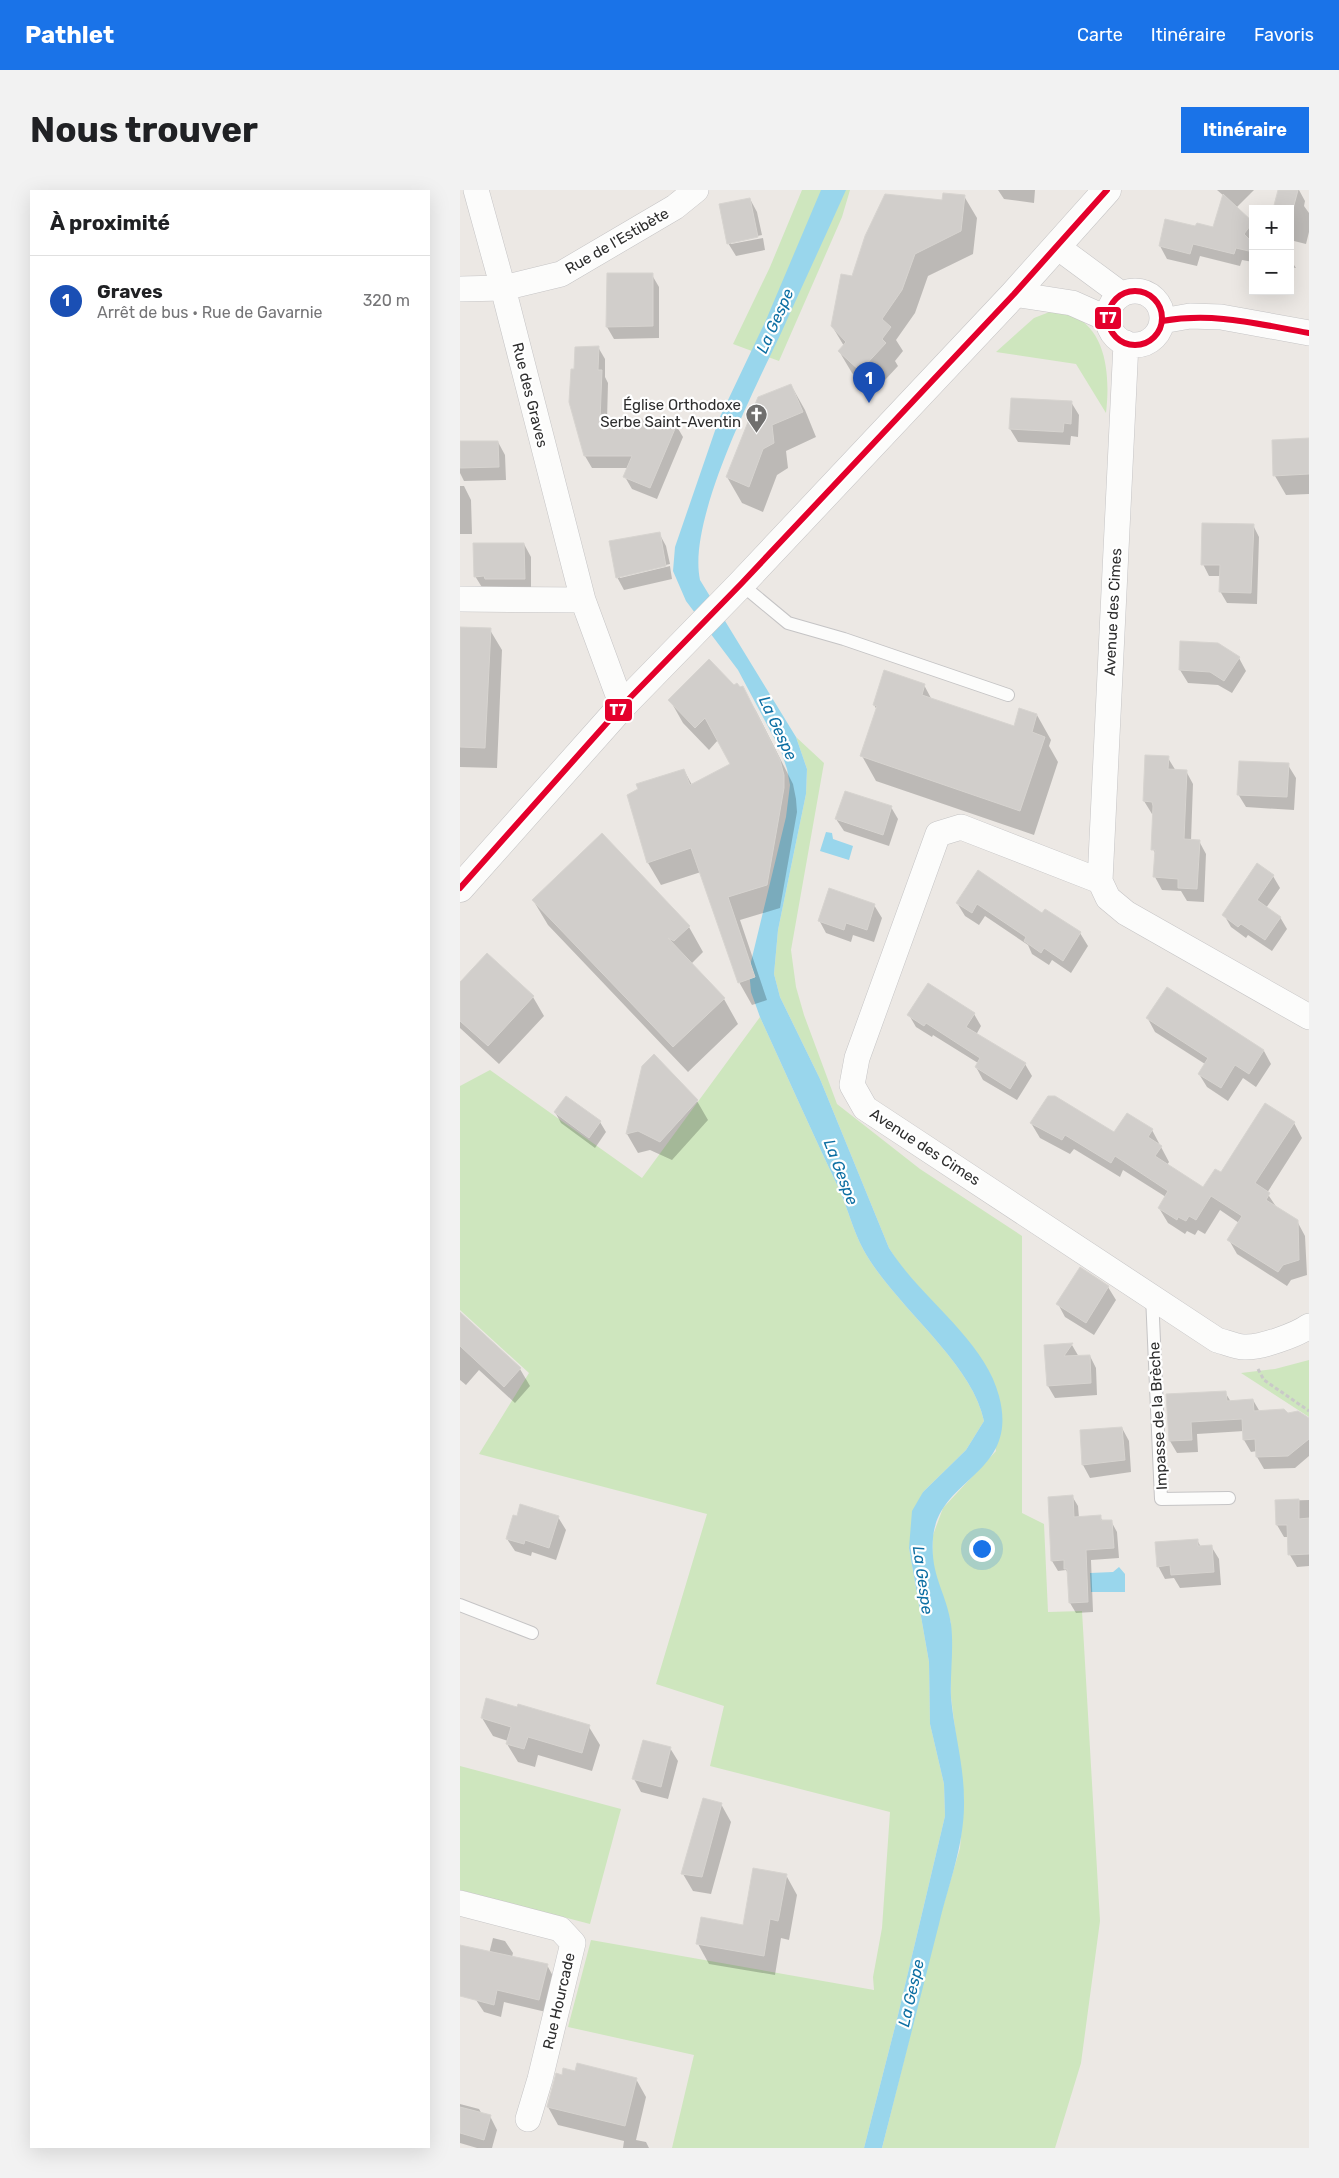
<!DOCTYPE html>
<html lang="fr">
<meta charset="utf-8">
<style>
:root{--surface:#fff;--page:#f2f2f2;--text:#202124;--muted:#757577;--line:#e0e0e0;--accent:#1a73e8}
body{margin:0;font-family:Rubik,sans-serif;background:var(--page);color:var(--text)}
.controls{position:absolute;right:15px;top:15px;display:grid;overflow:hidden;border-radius:0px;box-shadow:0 5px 20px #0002}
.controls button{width:45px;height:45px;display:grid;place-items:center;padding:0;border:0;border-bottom:1px solid var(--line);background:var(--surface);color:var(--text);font:25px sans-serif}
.you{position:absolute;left:521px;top:1358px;width:18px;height:18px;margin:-12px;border:4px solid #fff;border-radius:50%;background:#1a73e8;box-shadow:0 0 0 8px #1a73e833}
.badge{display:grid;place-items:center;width:32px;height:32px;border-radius:50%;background:var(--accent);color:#fff;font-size:16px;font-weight:700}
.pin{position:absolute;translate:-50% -41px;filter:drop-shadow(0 1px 2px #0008)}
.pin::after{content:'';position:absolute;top:26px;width:18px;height:15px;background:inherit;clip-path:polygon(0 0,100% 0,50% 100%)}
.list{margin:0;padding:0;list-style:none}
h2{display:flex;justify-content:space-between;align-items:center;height:65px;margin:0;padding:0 20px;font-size:21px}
h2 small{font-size:16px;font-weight:400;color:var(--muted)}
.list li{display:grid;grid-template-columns:32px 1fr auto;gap:15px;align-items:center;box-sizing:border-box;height:90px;padding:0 20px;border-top:1px solid var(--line)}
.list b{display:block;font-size:19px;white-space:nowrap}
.list p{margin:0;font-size:16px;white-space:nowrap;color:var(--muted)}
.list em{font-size:16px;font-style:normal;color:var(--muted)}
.map{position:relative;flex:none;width:849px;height:1958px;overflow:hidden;border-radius:0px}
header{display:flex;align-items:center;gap:30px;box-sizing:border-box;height:70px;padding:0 25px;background:var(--accent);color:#fff}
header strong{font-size:24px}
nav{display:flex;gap:28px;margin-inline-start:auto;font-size:18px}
.intro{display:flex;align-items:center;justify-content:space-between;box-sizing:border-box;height:120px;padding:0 30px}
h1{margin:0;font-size:35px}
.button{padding:12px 22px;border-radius:0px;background:var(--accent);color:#fff;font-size:18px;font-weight:700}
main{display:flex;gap:30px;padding:0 30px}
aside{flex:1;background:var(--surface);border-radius:0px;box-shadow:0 5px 20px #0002}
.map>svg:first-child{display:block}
.green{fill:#cee6be}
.water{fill:#99d6ec}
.shadow{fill:#0003}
.building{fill:#d1cecb;stroke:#d7d4d0}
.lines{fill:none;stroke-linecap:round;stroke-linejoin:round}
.service-casing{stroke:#c5c4c5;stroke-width:14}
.minor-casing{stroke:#c5c4c5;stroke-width:26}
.secondary-casing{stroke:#c5c4c5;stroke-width:29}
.path{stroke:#c9c9c8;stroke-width:3;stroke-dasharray:4 2.5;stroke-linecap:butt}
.service{stroke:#fcfcfb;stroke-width:12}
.minor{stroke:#fcfcfb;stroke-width:25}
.secondary{stroke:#fcfcfb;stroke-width:28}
.bus-1-casing{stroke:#fff;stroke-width:10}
.bus-1{stroke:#e4002b;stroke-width:6}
.labels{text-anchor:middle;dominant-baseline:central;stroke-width:4.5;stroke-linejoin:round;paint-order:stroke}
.street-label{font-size:15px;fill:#2e2e2e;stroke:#fff}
.poi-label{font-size:15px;fill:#2e2e2e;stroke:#fff;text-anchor:end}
.water-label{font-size:16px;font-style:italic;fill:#0d6fa3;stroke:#fff}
.line-badge{stroke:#fff;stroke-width:2}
.badge-label{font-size:14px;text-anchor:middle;font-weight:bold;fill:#fff}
</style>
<header>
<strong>Pathlet</strong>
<nav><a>Carte</a><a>Itinéraire</a><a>Favoris</a></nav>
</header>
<div class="intro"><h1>Nous trouver</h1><a class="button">Itinéraire</a></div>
<main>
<aside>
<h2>À proximité<small></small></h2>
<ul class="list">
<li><span class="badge" style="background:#1a4fb4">1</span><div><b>Graves</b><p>Arrêt de bus · Rue de Gavarnie</p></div><em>320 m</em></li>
</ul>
</aside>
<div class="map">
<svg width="849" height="1958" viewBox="0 0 849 1958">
<rect width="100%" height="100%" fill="#ece8e4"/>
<path class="green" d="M342,0H390L382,27L319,171L273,154L310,77Z
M592,121C598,122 606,122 612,125C648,141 650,189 646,223L616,174L536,162L574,128Z
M336,547L364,573L331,760L336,797L344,825L377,914L460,979L562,1046V1323L584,1334L588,1422L622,1421L640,1731L621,1873L595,1958H422L479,1730L500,1658L504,1610L491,1507V1433L472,1375L473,1345L483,1318L536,1261L510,1154L441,1077L429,1058L360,889L320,807L314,784L318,740L346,604L347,579Z
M300,827C326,884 352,942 379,999C388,1019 393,1040 403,1059C434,1116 512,1171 524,1231L506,1260L463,1302L449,1358L469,1472L470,1534L484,1594L485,1626L438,1825L404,1958H212L234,1865L108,1837L131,1750L414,1800L413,1787L422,1738L430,1622L250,1576L264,1516L196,1494L247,1324L19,1264L69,1183L0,1120V896L30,880L182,988Z
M849,1170V1227L781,1183L815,1179Z
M0,1576L161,1619L130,1734L0,1700Z"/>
<path class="water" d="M361,0H386C365,47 343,94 322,141C295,199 227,329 240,390L336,547L347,579L346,604L318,740L314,784L320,807L360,889L429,1058C460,1108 525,1150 539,1206C560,1285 478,1287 473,1348C470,1386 486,1401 491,1434C494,1458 490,1483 491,1507C494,1542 504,1575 504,1610C505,1653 489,1693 479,1734C460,1809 441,1883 422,1958H404L438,1825L485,1626L484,1594L470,1534L469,1472L449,1358L452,1321L463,1302L506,1260L524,1231C512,1171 434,1116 403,1059C393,1040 388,1019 379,999C352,942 326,884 300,827L291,802L289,780L326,627L330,595L327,579L321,561L278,480L226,411L213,381L215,357L259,229L306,130Z
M366,642L372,643L373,649L393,656L389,670L360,661Z
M659,1377L665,1384V1402H631L630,1383L653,1382Z"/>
<path class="shadow" d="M538,0H575L574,13L544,9Z
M757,0H794L776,18L793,33V72L782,70L780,76L740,66L737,76L707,69L700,56L736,37L754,38L764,6Z
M820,0H839L845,11L844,16L849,23V42L846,54L834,51L830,64V19Z
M504,6L517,28L513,64L468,86L455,123L436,150L443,161L435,171L438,176L413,203L392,183L379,161L384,156L372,136L393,87Z
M290,9L297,22L302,45L271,52V54L303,48L305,60L276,66L268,53Z
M830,69L836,78L830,77Z
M192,85L199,97V148L154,149L147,137Z
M138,157L145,169V187L148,193L147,231L192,230L195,235H216L223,247L197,309L172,299L165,287L168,278H132L125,266L110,212L115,180Z
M331,195L345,220L356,247L326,261L328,278L317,285L303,322L282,313L267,287Z
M552,209L611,212L619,225L618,247L611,246L610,255L558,252L550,239Z
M849,249V304L826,305L815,286Z
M38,252L45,265L46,290L4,291L0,283V253Z
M0,296H4L11,310L12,344H0Z
M793,335L799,347L797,414L767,413L760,401L761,386H749L743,374Z
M199,343L206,356L210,374L160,386V388L210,376L212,389L164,400L157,387Z
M64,354L71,367V402L23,399L15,386Z
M0,438L30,440L42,460L37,578L0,577Z
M779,468L786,481L772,503L758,495L728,493L720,480Z
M464,495L472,510L554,537L577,525L591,550L589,556L598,572L574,645L416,591L402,566L417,520L414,515Z
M273,496L282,498L296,521L333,594L336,609L337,622L320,718L280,730L307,810L292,815L279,792L241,682L201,695L188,673L168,605L224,580L232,595L272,574L258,550L249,560L223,533L210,510Z
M708,568L716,581H726L733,594L731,651H739L746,664L744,712L727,711L721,701L702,700L695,687L696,665L693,659L694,624H692L684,611Z
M828,575L836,588L834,620L786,617L778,604Z
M431,617L438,629L429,656L384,641L376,629Z
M518,682L583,724L620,743L628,756L611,783L592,770L589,775L572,764L568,755L525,726L519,735L505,726L497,713Z
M813,686L820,698L806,718L820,727L827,739L812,761L788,745L786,748L771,737L764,725Z
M73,710L229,737L243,762L231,774L264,809L278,834L228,882L88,735Z
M414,715L422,728L414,752L393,745L391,752L366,743L359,730Z
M0,795L73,807L84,826L39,874L0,838Z
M514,824L521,836L516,845L565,874L572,886L557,910L523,890L516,877L518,873L473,845L472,847L456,837L449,825Z
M688,829L804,861L811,874L796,897L783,888L768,911L747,897L739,884L745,874L695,842Z
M237,911L248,930L212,970L190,960L178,963L167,944Z
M95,922L140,932L146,942L135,958L101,933Z
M571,933L654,944L692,940L709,972L707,975L744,999L761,984L834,933L842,948L807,1003L817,1018L837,1031L845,1046L847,1085L831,1090L827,1096L777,1064L769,1050L779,1033L760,1020L745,1044L738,1040L735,1045L727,1041L725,1044L708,1033L699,1018L706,1007L663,980L660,987L614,959L610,964L580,948Z
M648,1097L656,1110L634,1145L605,1127L598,1114Z
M0,1124L60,1179L70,1196L55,1213L19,1180L6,1195L0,1190Z
M612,1155L619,1167L630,1166L636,1178L637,1205L595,1208L588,1196L586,1156Z
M765,1202L771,1212L793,1210L800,1222L828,1224L849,1230V1266L835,1278L804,1279L797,1267V1261L791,1262L784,1250V1241L737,1244L738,1262L717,1263L710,1251L707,1206Z
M662,1238L669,1251L671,1282L630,1288L623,1275L621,1241Z
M612,1306L618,1316L619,1328L640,1327L643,1331H651L657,1342L659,1368L631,1370L633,1422L616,1423L610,1413L609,1385L606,1380L598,1381L592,1371Z
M849,1310V1376L837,1377L830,1365L829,1347H824L817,1335L816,1311Z
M58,1327H98L106,1340L96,1370L72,1362L71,1366L55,1361L47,1349Z
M737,1350L741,1357L751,1356L759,1369L761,1395L720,1398L714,1388L705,1389L698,1376Z
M22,1528L129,1537L140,1555L132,1581L78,1565L75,1577L58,1572L47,1554L48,1551L33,1546Z
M210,1558L218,1571L208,1609L181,1602L174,1589Z
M261,1614L271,1632L251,1704L233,1701L223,1684Z
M326,1685L337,1705L329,1750L321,1748L315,1785L249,1774L238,1754L284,1736Z
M33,1748L45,1751L53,1763L52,1767L87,1775L94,1788L86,1822L44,1812L41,1827L24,1822L16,1810L0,1796V1756L29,1764Z
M103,1886L176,1889L186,1907L176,1950L186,1952L189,1958H163L164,1951L98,1935L88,1917Z
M0,1914L19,1919L22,1924L30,1926L37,1940L32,1958H17L0,1953Z"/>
<path class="building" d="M818,0H838L833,19H813Z
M483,3L505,5L501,41L455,64L442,100L422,129L431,137L422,149L426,153L400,181L378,161L386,152L371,136L381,84L392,86L405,46L425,4L482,10Z
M763,4L793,32L784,44L793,53V62L776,58L774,64L733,54L730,64L699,56L705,29L735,36L737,33L753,37Z
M290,8L298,47L267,54L259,14Z
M147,83H193V136L146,137Z
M139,156L138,180H142L140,230L193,229V234H217L190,298L163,287L172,266H124L109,212L111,179H114L115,157Z
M331,194L343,222L312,235L314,253L303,259L289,297L266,287L298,207Z
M551,208L612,211L611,234L604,233L603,242L549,239Z
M849,248V284L813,286L812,250Z
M0,251H38L39,277L0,278Z
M742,333L794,334L791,403L759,402L760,375H741Z
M200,342L206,376L156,388L149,351Z
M13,353H64L65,389H25L24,386L14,387Z
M0,437L31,438L25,558L0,557Z
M720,451L758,453L780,467L764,491L750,482L719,480Z
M249,469L274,495L277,493L280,497L283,496L320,570L324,585V598L307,695L268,707L295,787L278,793L231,658L187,673L167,605L178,599L176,594L224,579L230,595L270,574L245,528L235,538L208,510Z
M424,480L465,494L462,505L554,536L559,518L577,524L572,542L585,547L560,621L400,566L417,516L413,515Z
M685,565L709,566L708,579L727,580L724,649L740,650L737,699L718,698V689L693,687L695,660H691L693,616L692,612L683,611Z
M779,571L829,573L827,607L777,605Z
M385,601L432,616L423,645L375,629Z
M142,643L230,736L214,751L208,748L265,808L213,857L72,710Z
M797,673L814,685L797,710L821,727L805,750L781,734L778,737L762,725Z
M518,680L582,723L585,719L621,742L603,771L584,758L581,763L564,751L566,747L517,714L512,723L496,713Z
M369,698L415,714L407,740L386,733L384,740L358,731Z
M27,763L74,806L28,856L0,831V792Z
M468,793L515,823L506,837L566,873L550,899L515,877L520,868L466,833L464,836L447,825Z
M707,797L804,860L789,884L775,875L761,898L738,884L748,868L686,828Z
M194,864L238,910L200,952L178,941L166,944L182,876Z
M106,906L141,931L129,948L94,922Z
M588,906H595L654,942L667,923L693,939L688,947L702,956L695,966L743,997L755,979L761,982L805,913L835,932L795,993L810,1003L806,1010L838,1030L839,1070L823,1075L818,1082L767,1050L782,1026L751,1006L736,1030L729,1026L726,1031L718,1027L717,1030L698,1018L708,1001L655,966L651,973L605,945L602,950L570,933Z
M620,1077L649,1096L626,1133L596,1114Z
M0,1122L61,1178L44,1197L0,1156Z
M613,1153L604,1166L630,1165L631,1193L587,1196L584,1155Z
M766,1201L767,1211L793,1209L794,1221L824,1219L828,1223L838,1221L849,1228V1249L828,1266L796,1267L795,1249L783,1250L782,1229L731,1232L732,1250L709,1251L706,1204Z
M662,1237L665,1270L622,1275L620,1240Z
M613,1305L614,1327L641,1325V1330H652L654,1358L626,1360L628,1412L609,1413L607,1379H604V1370L591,1371L588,1307Z
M839,1309V1329L849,1328V1364L828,1365L827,1335H816L815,1310Z
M60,1314L99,1326L89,1358L65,1350L64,1354L46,1349L53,1325L57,1326Z
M738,1349V1356L752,1355L754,1382L711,1385L710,1375L697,1377L695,1352Z
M26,1508L57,1517L58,1514L130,1535L122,1563L68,1547L64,1559L46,1554L51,1537L21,1528Z
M183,1550L211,1557L201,1597L172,1589Z
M243,1608L262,1613L242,1687L221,1684Z
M293,1678L327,1684L319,1727L318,1731L310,1729L304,1766L236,1754L241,1727L283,1735Z
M0,1755L88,1774L79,1810L37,1800L34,1815L0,1806Z
M117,1873L177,1888L165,1936L87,1917L96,1883L102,1885L103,1878L115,1881Z
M0,1917L31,1925L24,1950L0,1943Z"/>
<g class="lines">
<defs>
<path id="service" d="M281,394L328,433L384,449L548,505
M692,1106L701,1309L769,1308
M0,1415L72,1443"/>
<path id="minor" d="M16,0L43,98L123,410L162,516
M596,56L661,104
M0,99L43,98L101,84L215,17L236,0
M648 128a27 27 0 1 1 54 0a27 27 0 1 1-54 0Z
M554,104L612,113L648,129
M702,131L730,126L761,127L849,143
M666,153L640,691L501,637L478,644L397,868L392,895L405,918L757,1150C765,1152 776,1157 784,1157C800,1158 837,1145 849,1136
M0,409L123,410
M640,691L648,708L666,723L849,827
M0,1713L100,1739L113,1753L80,1889L68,1929"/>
<path id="secondary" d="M0,698L162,516L281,394L554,104L647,0"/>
</defs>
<use href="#service" class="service-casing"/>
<use href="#minor" class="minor-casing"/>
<use href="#secondary" class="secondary-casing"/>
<path class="path" d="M798,1179L804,1190L849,1221"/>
<use href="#service" class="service"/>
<use href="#minor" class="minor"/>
<use href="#secondary" class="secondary"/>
<defs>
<path id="bus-1" d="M648 128a27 27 0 1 1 54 0a27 27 0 1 1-54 0Z
M702,131C755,122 797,134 849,143
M0,698L162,516L281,394L554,104L647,0"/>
</defs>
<use href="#bus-1" class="bus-1-casing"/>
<use href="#bus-1" class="bus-1"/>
</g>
<defs>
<symbol id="church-pin" viewBox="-11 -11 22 30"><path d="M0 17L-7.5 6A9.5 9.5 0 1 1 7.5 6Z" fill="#706f6e" stroke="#fff"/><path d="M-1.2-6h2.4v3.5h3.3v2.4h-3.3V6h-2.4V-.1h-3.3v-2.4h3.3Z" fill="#fff"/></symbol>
</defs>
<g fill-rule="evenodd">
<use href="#church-pin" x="284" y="212" width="25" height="34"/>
</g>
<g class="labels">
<g class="street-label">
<text transform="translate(157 51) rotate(-30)">Rue de l'Estibète</text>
<text transform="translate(70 205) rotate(76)">Rue des Graves</text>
<text transform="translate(653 422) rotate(-87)">Avenue des Cimes</text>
<text transform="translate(465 957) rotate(33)">Avenue des Cimes</text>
<text transform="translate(698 1226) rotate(-93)">Impasse de la Brèche</text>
<text transform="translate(99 1811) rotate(-77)">Rue Hourcade</text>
</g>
<g class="poi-label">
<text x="281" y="215">Église Orthodoxe<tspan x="281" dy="17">Serbe Saint-Aventin</tspan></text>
</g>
<g class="water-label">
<text transform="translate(315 131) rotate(-66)">La Gespe</text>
<text transform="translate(318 538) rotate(65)">La Gespe</text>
<text transform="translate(381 982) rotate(69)">La Gespe</text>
<text transform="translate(463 1390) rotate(82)">La Gespe</text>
<text transform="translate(451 1803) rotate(-77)">La Gespe</text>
</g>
</g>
<g class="line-badge">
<rect x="634" y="116" width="28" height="24" rx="5" fill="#e4002b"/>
<rect x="144" y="508" width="29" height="24" rx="5" fill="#e4002b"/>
</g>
<g class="badge-label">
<text x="648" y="133">T7</text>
<text x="158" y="525">T7</text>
</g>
</svg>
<div class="controls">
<button>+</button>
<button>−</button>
</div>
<div class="you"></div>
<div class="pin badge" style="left:409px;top:213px;background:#1a4fb4">1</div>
</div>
</main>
